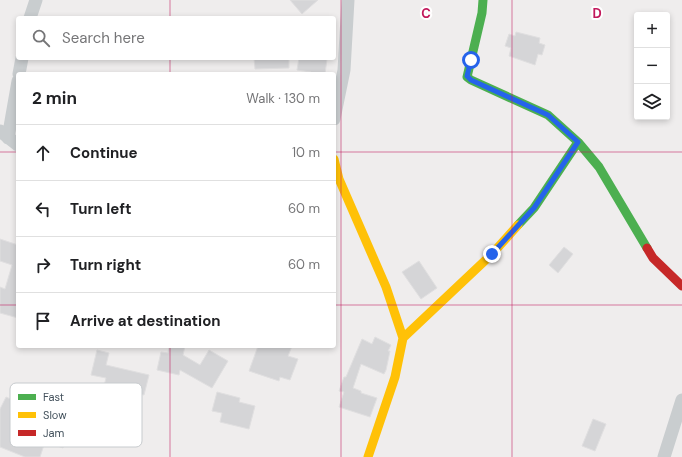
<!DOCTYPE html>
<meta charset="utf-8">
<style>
:root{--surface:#fff;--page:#f2f2f2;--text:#202124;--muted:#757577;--line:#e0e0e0}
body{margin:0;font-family:"DM Sans",sans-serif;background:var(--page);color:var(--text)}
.controls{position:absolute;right:12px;top:12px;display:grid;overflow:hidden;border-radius:4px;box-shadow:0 2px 6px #0003}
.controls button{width:36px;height:36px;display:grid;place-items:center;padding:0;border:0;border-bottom:1px solid var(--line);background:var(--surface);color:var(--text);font:20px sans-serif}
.stop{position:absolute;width:12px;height:12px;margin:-9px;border:3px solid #2563eb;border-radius:50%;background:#fff}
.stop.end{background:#2563eb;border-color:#fff;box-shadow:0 1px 4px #0008}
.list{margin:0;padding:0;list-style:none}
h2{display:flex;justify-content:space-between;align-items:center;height:52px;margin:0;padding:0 16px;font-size:17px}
h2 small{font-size:13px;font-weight:400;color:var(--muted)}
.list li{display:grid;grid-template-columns:26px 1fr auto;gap:12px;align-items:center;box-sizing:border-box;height:56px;padding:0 16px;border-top:1px solid var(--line)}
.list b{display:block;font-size:15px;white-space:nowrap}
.list em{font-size:13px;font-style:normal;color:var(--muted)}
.icon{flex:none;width:22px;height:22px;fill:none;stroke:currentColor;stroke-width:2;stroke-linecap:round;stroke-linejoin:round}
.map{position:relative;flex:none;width:682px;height:457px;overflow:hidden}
.search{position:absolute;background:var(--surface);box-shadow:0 2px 6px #0003;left:16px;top:16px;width:320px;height:44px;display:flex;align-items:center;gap:10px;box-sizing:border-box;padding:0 14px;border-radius:4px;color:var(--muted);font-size:15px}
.panel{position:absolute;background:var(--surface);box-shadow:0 2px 6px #0003;left:16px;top:72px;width:320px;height:276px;border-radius:4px}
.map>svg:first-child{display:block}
.building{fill:#d5d5d7;stroke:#e0dfe0}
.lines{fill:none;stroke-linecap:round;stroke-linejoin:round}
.street{stroke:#c9cdcf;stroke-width:13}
.fast{stroke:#4caf50;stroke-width:9}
.slow{stroke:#ffc107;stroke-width:9}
.jam{stroke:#c62828;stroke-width:9}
.route{stroke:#2563eb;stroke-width:5}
.grid{fill:none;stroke:#c2185b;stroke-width:1;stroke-opacity:0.55}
.key{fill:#fff;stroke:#c7cbce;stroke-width:1}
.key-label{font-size:11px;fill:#43515c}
.grid-label{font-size:13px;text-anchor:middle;font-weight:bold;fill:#c2185b;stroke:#fff;stroke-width:4;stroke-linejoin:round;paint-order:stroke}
</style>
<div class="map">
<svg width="682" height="457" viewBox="0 0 682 457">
<rect width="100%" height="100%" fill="#efeded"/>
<path class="building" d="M290,0H318L302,14Z
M516,32L540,38L539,43L545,45L542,55L538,54L535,65L509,56L511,48L505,46L509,34L515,36Z
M254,58H289V68L255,69Z
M299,58L327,59L325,74H311V72L297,70Z
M0,239L18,245V318L0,313V287L5,289L12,265L0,261Z
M564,247L573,254L558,273L549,265Z
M419,261L437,288L421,299L402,272Z
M375,337L391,345L388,351H390L386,370L384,374L361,364L353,388L361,391V393L377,398L370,417L339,407L344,392L339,391L344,377H346L362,339L372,344Z
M169,346H185L183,355L200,365L209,350L228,361L212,388L180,370L179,375L157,370L161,352L168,353Z
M258,346H292L288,356L298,359L290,380L280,377L279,381L249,371Z
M97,350L109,353L106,365L149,375L144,395L104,386L106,378L91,375Z
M25,392L40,399L34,412L71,426L63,448L45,442L40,457H25L0,447V409L6,397L20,403Z
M217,392L240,398L239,402L255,406L249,429L220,422L222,413L212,411Z
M593,419L606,424L595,451L582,446Z"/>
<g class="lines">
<path class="street" d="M30,18L36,0
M19,74L22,58
M334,119L344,70L348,0
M0,131L18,145
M8,138L18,81
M664,457L682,400"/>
<path class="fast" d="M483,0L482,13L467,77L471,80L548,115L578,142L599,167L647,248
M518,225L534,208L578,142"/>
<path class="slow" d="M334,159L339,179L386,287L403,338L395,377L368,457
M403,338L492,254L518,225"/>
<path class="jam" d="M647,248L653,258L682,286"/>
</g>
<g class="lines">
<path class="route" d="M471,60L467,76L471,80L548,115L578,142L534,208L492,254"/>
</g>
<path class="grid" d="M170,0V18M341,0V457M512,0V457M170,58V74M0,152H18M334,152H682M0,305H18M334,305H682M170,346V457"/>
<rect x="10" y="383" width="132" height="64" rx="6" class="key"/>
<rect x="18" y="394" width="18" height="6" fill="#4caf50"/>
<rect x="18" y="412" width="18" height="6" fill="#ffc107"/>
<rect x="18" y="430" width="18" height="6" fill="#c62828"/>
<g class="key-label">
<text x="43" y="401">Fast</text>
<text x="43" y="419">Slow</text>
<text x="43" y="437">Jam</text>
</g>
<g class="grid-label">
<text x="426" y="18">C</text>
<text x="597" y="18">D</text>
</g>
</svg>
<div class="controls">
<button>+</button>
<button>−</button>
<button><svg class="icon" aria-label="layers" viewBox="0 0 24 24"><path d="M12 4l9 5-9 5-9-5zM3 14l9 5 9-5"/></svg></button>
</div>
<div class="stop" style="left:471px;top:60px"></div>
<div class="stop end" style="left:492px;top:254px"></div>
<div class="search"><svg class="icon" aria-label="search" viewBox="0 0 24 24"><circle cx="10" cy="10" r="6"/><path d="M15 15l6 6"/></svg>Search here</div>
<section class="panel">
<h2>2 min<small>Walk · 130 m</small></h2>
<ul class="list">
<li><svg class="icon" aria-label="ahead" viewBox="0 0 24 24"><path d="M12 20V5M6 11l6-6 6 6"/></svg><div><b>Continue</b></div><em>10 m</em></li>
<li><svg class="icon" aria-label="left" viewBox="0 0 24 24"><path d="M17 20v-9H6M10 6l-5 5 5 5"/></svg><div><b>Turn left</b></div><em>60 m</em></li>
<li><svg class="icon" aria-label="right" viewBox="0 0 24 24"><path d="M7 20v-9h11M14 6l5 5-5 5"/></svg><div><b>Turn right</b></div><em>60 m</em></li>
<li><svg class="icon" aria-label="arrive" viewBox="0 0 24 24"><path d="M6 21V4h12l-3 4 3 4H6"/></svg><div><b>Arrive at destination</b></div></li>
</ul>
</section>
</div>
